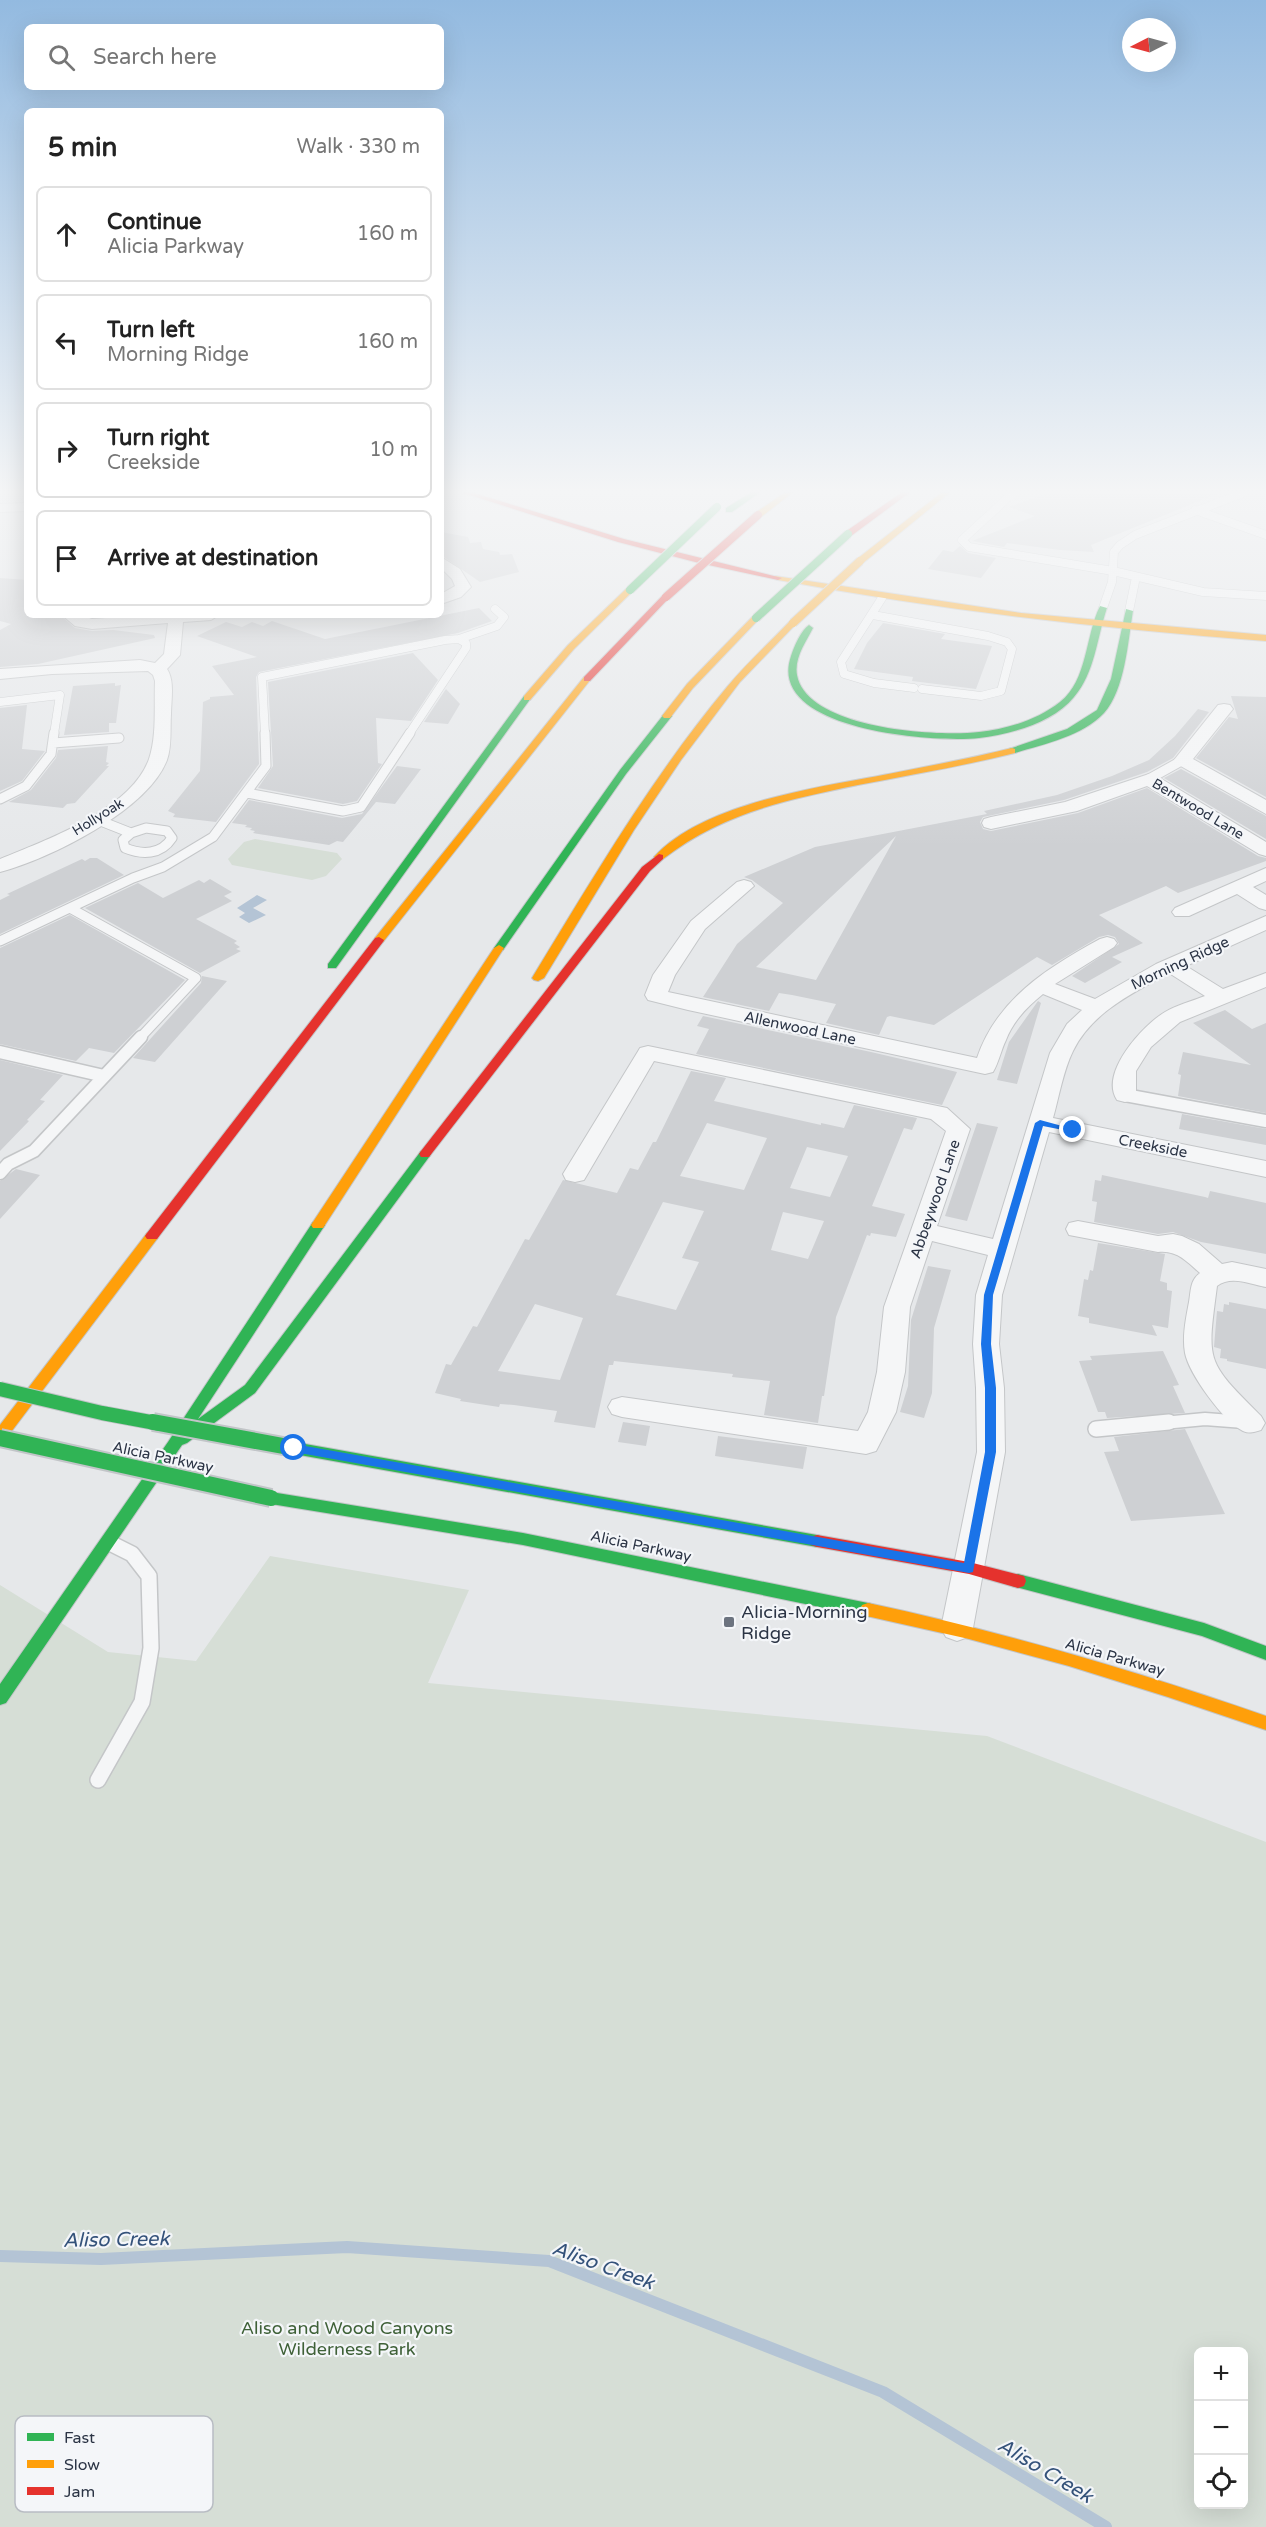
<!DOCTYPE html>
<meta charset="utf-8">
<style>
:root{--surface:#fff;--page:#f2f2f2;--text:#222;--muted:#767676;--line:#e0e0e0}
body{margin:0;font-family:"Varela Round",sans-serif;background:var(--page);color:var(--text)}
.controls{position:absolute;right:18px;bottom:18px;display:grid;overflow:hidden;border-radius:9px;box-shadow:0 6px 24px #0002}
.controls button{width:54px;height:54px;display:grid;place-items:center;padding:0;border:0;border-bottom:2px solid var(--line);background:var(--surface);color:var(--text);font:30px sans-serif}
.compass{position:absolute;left:1122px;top:18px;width:54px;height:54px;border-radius:50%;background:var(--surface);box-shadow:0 6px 24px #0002;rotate:264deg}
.stop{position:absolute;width:18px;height:18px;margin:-14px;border:4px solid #1a73e8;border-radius:50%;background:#fff}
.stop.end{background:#1a73e8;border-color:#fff;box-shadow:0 2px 6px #0008}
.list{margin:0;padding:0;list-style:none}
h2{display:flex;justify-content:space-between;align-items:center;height:78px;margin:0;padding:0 24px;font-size:26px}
h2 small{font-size:20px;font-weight:400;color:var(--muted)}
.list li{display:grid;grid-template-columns:39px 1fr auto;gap:18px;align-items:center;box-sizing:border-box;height:96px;margin:0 12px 12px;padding:0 12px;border:2px solid var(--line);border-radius:9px}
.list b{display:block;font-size:22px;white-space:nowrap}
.list p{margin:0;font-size:20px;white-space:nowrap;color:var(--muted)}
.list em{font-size:20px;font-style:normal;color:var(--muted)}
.icon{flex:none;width:33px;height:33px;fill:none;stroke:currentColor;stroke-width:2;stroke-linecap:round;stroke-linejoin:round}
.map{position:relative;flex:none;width:1266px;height:2527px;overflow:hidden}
.search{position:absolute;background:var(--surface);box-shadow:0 6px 24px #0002;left:24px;top:24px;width:420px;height:66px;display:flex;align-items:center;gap:15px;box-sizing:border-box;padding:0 21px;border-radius:9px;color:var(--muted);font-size:22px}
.panel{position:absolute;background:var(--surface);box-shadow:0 6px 24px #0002;left:24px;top:108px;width:420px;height:510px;border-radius:9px}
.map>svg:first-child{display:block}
.green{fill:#d6ded6;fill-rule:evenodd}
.water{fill:#b4c4d5}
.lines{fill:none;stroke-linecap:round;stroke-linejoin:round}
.stream{stroke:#b4c4d5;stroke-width:12}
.building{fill:#ced0d3;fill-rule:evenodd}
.lane-far3-casing{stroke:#c4c6c8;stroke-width:9}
.lane-far2-casing{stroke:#c4c6c8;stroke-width:11}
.lane-far1-casing{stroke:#c4c6c8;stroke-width:15}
.lane-casing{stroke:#c4c6c8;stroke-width:18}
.street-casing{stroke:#c4c6c8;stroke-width:2}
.fast-casing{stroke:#c2c5c8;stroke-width:2}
.slow-casing{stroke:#c2c5c8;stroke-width:2}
.jam-casing{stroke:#c2c5c8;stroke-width:2}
.lane-far3{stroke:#f5f6f7;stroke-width:8}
.lane-far2{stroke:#f5f6f7;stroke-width:9}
.lane-far1{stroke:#f5f6f7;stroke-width:12}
.lane{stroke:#f5f6f7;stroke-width:15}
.street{fill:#f5f6f7;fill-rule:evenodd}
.fast{fill:#30b455;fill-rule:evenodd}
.slow{fill:#ff9f0a;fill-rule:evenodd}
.jam{fill:#e5322d;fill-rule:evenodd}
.fast-bridge-far2-casing{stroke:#c2c5c8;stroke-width:10;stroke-linecap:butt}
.fast-bridge-far1-casing{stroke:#c2c5c8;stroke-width:16;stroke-linecap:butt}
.fast-bridge-casing{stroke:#c2c5c8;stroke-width:20;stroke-linecap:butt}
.slow-bridge-casing{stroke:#c2c5c8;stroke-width:10;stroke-linecap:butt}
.jam-bridge-casing{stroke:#c2c5c8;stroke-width:10;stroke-linecap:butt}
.fast-bridge-far2{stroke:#30b455;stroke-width:8}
.fast-bridge-far1{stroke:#30b455;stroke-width:14}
.fast-bridge{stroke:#30b455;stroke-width:16}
.slow-bridge{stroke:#ff9f0a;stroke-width:8}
.jam-bridge{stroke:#e5322d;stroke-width:8}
.route{fill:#1a73e8}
.poi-dot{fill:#6c737f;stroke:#f4f6f9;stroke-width:2}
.labels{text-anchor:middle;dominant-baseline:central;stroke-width:4.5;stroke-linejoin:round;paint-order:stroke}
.far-street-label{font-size:14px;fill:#2b3445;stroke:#f4f6f9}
.street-label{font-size:15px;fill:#2b3445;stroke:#f4f6f9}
.near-poi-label{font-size:18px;fill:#2b3445;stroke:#f4f6f9;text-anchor:start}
.near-park-label{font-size:18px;fill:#3f6138;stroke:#f4f6f9}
.near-water-label{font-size:20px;font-style:italic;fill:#34527a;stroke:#f4f6f9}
.key{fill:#f4f6f9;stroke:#b8bcc3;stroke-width:1.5}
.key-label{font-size:16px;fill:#2b3445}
</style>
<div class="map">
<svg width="1266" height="2527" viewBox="0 0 1266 2527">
<rect width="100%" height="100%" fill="#e6e8ea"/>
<path class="green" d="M255,839L337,853L342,859L326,876L312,880L232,865L228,859L244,842Z
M270,1556L469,1590L428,1683L987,1736L1266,1842V2527H0V1585L108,1652L196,1661ZM1198,2352H1244V2504H1198Z"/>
<path class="water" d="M257,895L267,900L253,908L266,915L249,923L239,917L245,913L237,908Z"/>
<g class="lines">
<path class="stream" d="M0,2256L101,2259L347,2247L549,2261L883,2392L1106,2527"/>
</g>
<path class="building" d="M1047,493H1219L1091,545L1094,552L1060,550L1007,543L1004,547L972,541L1035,516L1009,507Z
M441,532L468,537L470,543L481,542L483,549L499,552L500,555L512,554L519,572L480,582L441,555Z
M960,546L968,553L996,558L981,578L928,569L943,550L953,552Z
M0,578L27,580V615H60L75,628L92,631L113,630L154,635L155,638L38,664L0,667V630L11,624L0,621Z
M479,608L492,621L458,633L259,672L256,677L259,764L216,822L173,817L175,814L168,811L200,771L203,702L210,699V697L234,695L212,666L257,657L197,636L226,622L242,627L252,622L263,626L272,621L325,639Z
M883,623L945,634L941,639L992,646L976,689L912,681L913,677L854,669L867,643Z
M413,653L438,680L411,721L376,718L378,763L382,764L357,801L343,804L258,788L273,766L268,682Z
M115,683V686L121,685L116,723H109V732L64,735L73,686Z
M446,689L460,704L448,724L424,722Z
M1231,696L1266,697V797L1196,758L1229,717L1238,719Z
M27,705L22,749L45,751L22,781L0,791V708Z
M1198,709L1209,712L1173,758L1147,772L1064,800L983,817L980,822L983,829L991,831L1078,813L1147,788L1258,856L1266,858V861L1178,893L1166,886L1099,915L1143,943L1112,957L1122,962L1085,983L1072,976L1119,944L1115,937L1108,935L1099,937L1052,965L1037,957L934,1025L890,1016L887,1017L879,1035L826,1023L836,1004L792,995L779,993L769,1011L703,997L737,944L783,903L752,880L744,877L815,847L987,814L984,811L1057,795L1112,776L1149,760L1175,736ZM896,836L816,980L756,967L878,853Z
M108,746L106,762L109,763L106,766H109L75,803L67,804L63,808L9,802L31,790L56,758L58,750Z
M397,766L421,769L395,804L376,802L343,842L337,841L329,845L253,833L255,831L250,830L252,828L245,827L247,825L232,823L249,800L342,818L362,814Z
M1181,769L1266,816V839L1164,778Z
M90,858H97L124,875L0,934V900L10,895L7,894L82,859L85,861Z
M210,879L232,892L224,896L232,901L196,919L237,941L234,943L240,947L236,949L241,951L200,973L85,908L138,883L163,898L199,880L204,883Z
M70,915L185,980L114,1053L89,1048L76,1061L0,1044V948Z
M202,976L227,981L155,1062L133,1058L201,983Z
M1038,1001L1041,1003L1017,1084L997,1080L1009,1042Z
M1225,1010L1252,1029L1266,1023V1113L1178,1096L1181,1075L1178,1074L1183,1052L1251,1065L1193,1023Z
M703,1016L871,1052L957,1072L942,1105L696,1054L709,1029L697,1026Z
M0,1060L63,1075L40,1100L45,1101L27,1120L29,1121L0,1151Z
M691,1071L726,1078L714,1101L821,1125V1123L844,1128L854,1105L917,1118L912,1130L904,1128L872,1206L905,1214L896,1237L871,1233L870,1236L867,1235L836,1317L824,1396H822L818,1423L764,1415L770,1381L732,1377L733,1374L614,1361L613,1365H609L595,1428L554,1422L557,1411L514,1405L500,1404L499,1407L460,1401L461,1399L435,1393L446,1364L451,1365L473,1326L477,1327L525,1239L529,1240L563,1180L617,1193L630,1168L638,1170L653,1142H656ZM707,1123L767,1138L744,1190L680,1176ZM807,1147L848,1156L830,1197L790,1188ZM663,1202L704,1211L682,1258L699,1262L676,1310L616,1295ZM783,1212L824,1221L808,1259L771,1250ZM535,1304L583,1318L560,1380L498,1371Z
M1182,1114L1266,1129V1145L1179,1129Z
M977,1123L998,1127L967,1221L945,1216Z
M16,1169L40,1175L0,1219V1181Z
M1102,1175L1205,1197L1208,1198L1210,1191L1266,1203V1254L1201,1242L1173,1232L1158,1234L1094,1222L1097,1202L1092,1201L1095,1180L1101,1181Z
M1098,1243L1165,1254L1160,1281L1167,1283V1290L1172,1291L1168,1328L1152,1325L1157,1336L1089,1323V1318L1078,1316L1084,1279L1088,1280L1090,1270L1093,1271Z
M928,1266L951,1270L934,1328L932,1393L924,1418L900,1412L908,1386L911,1320Z
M1229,1302L1266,1309V1369L1227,1361V1359L1220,1358L1221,1349L1214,1347L1217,1311L1223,1312L1224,1304L1229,1305Z
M1163,1351L1179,1385L1173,1386L1185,1413L1107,1418L1105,1412H1098L1079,1361L1092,1360L1090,1356Z
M623,1422L650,1426L646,1446L618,1442Z
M1185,1429L1225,1514L1131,1521L1104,1452L1119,1451L1114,1437Z
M718,1436L807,1447L803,1469L715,1456Z"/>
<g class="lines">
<defs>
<path id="lane-far3" d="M1013,493L962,540L969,547L1113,571L1203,592L1266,596
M1195,510L1266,535
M882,598L841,662L844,674L874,683L914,688
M1103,608L1112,582L1114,552L1120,545L1135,535L1243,493
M1129,611L1136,577
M873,615L988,636L1007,642L1012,649L1001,691L981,696L922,689
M459,639L497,626L504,617L495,609
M0,702L60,695L54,734
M265,734L262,677L445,640L459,639L466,643V648L409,734"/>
<path id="lane-far2" d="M53,743L119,738
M1149,779L1183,760
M247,793L343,811L361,807L410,733
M0,799L26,786L51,754L54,733
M98,820L131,833
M146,828L167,831L172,838C161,855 142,855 125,848L123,840L131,833Z
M70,908L196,978L139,1039
M0,941L133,878L163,867L213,837L266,766L265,733"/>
<path id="lane-far1" d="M0,1052L104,1076
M1125,1095L1266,1121
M0,1173L8,1164L34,1151L141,1037
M1153,1424L1205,1419L1244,1422"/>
<path id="lane" d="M1096,1429L1169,1422
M98,1780L142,1702L151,1648L149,1576L132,1554L110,1543"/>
<path id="street" d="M27,503V511L0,512V504Z
M441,557L460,569L471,587L461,597L441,604V594L455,586L452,579L441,568Z
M62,615H80L92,619L149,615H219L211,620L183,622L180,655L167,669C175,681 171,700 171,714C170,729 172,746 167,760C148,810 50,859 0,872V859C46,840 131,810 149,759C157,736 154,705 155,681L153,675L148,671L52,674L0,679V669L140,660L155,663L164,654L168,623L92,629L75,626Z
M1224,704L1230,705L1233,709L1193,759L1266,800V814L1177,764L1174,760L1218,705Z
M1149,774L1155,775L1266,842V856L1259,854L1147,786L1077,811L991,829L984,827L982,823L984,819L991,817L1065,802Z
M1266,868V881L1253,887L1266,895V910L1259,908L1237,894L1189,916H1175L1172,912L1175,908Z
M744,880L751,882L754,886L705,929L675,975L668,992L977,1058C997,999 1047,968 1100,939L1107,937L1114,939L1117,943L1114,947L1055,984L1095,999L1156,964L1266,916V930L1186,966L1223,989L1266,973V987L1180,1022L1151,1047L1136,1071V1095L1133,1100L1125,1102L1117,1100C1099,1073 1143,1025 1165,1012C1177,1005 1192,1001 1205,996L1169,973C1133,993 1092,1012 1073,1051C1063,1071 1059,1097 1053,1118L1266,1161V1177L1049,1132L1002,1295L999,1344L1004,1388L1005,1452L973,1628L968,1637L957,1641L946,1637L941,1628L977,1452L976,1388L973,1344L976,1295L988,1255L932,1241L910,1307L905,1372L896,1412L876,1451L866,1454L622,1417L612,1414L608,1407L612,1400L622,1397L858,1431L868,1412L877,1372L884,1307L946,1131L931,1119L654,1061L584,1180L575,1182L566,1180L563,1174L637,1053L640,1048L648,1046L947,1108L970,1129L937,1226L993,1239L1050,1053L1067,1024L1082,1010L1043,994C1028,1006 1013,1021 1006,1040C1001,1050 999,1062 993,1072L985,1074L688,1010L648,1000L645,995L653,975L691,921L737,882Z
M1078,1221L1158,1236L1173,1234L1182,1236L1199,1244L1222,1264L1232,1262L1266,1269V1287C1250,1284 1231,1275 1217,1286C1207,1363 1205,1360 1261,1416L1265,1423L1261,1430C1254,1432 1250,1434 1243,1431C1224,1422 1189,1374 1185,1353C1182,1337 1186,1318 1189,1302C1191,1291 1190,1280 1200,1273C1186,1261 1177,1250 1158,1252L1069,1235L1066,1229L1069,1223Z"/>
<path id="fast" d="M750,493H759L732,512H726V508Z
M1100,606L1107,608C1097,637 1095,673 1074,697C1053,723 1011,734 979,738C936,743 765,731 791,656C794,647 801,630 809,625L813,628C806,642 794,658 797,675C807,729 937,737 979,732C1007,729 1037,720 1060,702C1088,680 1085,636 1100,606Z
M1126,609L1133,611C1128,641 1125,690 1104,713C1083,736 1044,744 1015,753H1009V749L1067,729L1097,710L1111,679Z
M524,696L531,698L336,968H328V964Z
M664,714L672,716L626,774L503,950H495L494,948L620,770Z
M425,1150L431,1154L429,1157L255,1393L187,1443L182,1445L6,1703L0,1705V1684L168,1442L313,1222H323L325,1225L198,1419L245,1385L421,1151Z
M294,1442L817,1535L823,1537L825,1541L823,1545L817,1547L294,1454L289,1452L287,1448L289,1444Z
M271,1492L523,1533L868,1603L874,1605L876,1610L874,1615L868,1617L523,1545L271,1504L266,1502L263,1498L266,1494Z
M1018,1574L1204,1623L1266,1646V1660L1202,1636L1012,1586L1010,1581L1012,1576Z"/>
<path id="slow" d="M784,493H792L761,517H755V513Z
M941,493H949L863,563H857V559Z
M775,576L1021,613L1266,635V641C1102,629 940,610 778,580L774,578Z
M627,588L634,590L574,649L530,700H524V696L568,645Z
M753,616L760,618L693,688L670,718H664L662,716L687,684Z
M790,621L797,623L740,682L681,760L634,830L544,978L538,981L534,980L532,978C593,878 652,777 727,687C746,664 769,643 790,621Z
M584,677L591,679L383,942H375V938Z
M1012,748L1015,749V753C963,766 910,775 858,785C786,800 722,813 663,859L659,860L654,857C701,805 812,788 878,776C923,767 968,759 1012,748Z
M499,945L504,948L323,1228H313L311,1225L313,1222L494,948Z
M152,1232L159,1236L157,1239L5,1440L0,1442V1425L147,1233Z
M868,1603C1003,1632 1135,1670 1266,1716V1730L1168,1697L1069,1666L969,1639L862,1615L860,1610L862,1605Z"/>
<path id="jam" d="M463,493H474L624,539L782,578L778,580L699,563L618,542Z
M901,493H909L851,536H845V532Z
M663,595L670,597L590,681H584V677Z
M659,854L663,855V859L650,871L429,1157H421L419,1154L421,1151L642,867Z
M379,937L384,940L383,942L157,1239H147L145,1236L147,1233L375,938Z
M817,1535L969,1562L1024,1576L1026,1581L1024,1586L1018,1588L969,1574L817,1547L811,1545L809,1541L811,1537Z"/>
</defs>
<use href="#lane-far3" class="lane-far3-casing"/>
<use href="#lane-far2" class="lane-far2-casing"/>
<use href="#lane-far1" class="lane-far1-casing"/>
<use href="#lane" class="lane-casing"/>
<use href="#street" class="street-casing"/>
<use href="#fast" class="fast-casing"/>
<use href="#slow" class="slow-casing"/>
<use href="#jam" class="jam-casing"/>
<use href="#lane-far3" class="lane-far3"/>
<use href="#lane-far2" class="lane-far2"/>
<use href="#lane-far1" class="lane-far1"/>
<use href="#lane" class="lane"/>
<use href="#street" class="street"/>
<use href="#fast" class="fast"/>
<use href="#slow" class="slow"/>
<use href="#jam" class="jam"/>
<defs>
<path id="fast-bridge-far2" d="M630,590L717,507
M756,618L848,534"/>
<path id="fast-bridge-far1" d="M0,1389L102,1413L161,1424"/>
<path id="fast-bridge" d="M153,1422L294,1448
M0,1438L271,1498"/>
<path id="slow-bridge" d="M793,623L860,561"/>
<path id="jam-bridge" d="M666,597L758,515"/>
</defs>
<use href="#fast-bridge-far2" class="fast-bridge-far2-casing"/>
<use href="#fast-bridge-far1" class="fast-bridge-far1-casing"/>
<use href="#fast-bridge" class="fast-bridge-casing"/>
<use href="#slow-bridge" class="slow-bridge-casing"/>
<use href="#jam-bridge" class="jam-bridge-casing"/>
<use href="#fast-bridge-far2" class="fast-bridge-far2"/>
<use href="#fast-bridge-far1" class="fast-bridge-far1"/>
<use href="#fast-bridge" class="fast-bridge"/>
<use href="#slow-bridge" class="slow-bridge"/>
<use href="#jam-bridge" class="jam-bridge"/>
</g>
<linearGradient id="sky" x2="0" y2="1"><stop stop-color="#93bae0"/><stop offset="0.58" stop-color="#f4f5f6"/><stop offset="1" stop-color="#f4f5f6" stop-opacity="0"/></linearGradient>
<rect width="1266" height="847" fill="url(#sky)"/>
<path class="route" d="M1040,1120L1077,1130L1073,1132L1043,1126L993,1295L991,1344L996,1388V1452L973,1572L969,1573L294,1452L289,1448L294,1444L964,1563L985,1452V1388L981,1344L984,1295L1035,1123Z"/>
<rect class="poi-dot" x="723" y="1616" width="12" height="12" rx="3"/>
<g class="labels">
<g class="far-street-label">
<text transform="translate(1198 809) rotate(31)">Bentwood Lane</text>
<text transform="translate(98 817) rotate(-32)">Hollyoak</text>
</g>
<g class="street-label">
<text transform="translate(1180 963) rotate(-25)">Morning Ridge</text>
<text transform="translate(800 1028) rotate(12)">Allenwood Lane</text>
<text transform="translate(1153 1146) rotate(11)">Creekside</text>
<text transform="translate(935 1199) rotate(-71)">Abbeywood Lane</text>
<text transform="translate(163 1457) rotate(12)">Alicia Parkway</text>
<text transform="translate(641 1546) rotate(12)">Alicia Parkway</text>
<text transform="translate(1115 1657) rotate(16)">Alicia Parkway</text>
</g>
<g class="near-poi-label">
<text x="741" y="1612">Alicia-Morning<tspan x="741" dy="21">Ridge</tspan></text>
</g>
<g class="near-park-label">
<text x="347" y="2328">Aliso and Wood Canyons<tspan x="347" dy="21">Wilderness Park</tspan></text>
</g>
<g class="near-water-label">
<text transform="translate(116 2240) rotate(-1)">Aliso Creek</text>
<text transform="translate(603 2266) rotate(20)">Aliso Creek</text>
<text transform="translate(1045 2471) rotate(31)">Aliso Creek</text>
</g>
</g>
<rect x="15" y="2416" width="198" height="96" rx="9" class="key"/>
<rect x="27" y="2433" width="27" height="8" fill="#30b455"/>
<rect x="27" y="2460" width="27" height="8" fill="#ff9f0a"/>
<rect x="27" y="2487" width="27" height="8" fill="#e5322d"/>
<g class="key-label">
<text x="64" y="2443">Fast</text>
<text x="64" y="2470">Slow</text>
<text x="64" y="2497">Jam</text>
</g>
</svg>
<div class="controls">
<button>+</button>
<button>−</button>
<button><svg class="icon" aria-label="locate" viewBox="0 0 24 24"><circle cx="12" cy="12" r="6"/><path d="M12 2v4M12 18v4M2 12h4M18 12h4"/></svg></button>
</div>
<svg class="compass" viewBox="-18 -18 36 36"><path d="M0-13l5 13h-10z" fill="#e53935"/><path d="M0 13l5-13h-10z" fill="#767676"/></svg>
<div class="stop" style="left:294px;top:1448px"></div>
<div class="stop end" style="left:1073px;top:1130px"></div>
<div class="search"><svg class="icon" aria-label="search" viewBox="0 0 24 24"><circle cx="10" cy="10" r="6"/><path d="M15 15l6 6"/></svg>Search here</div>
<section class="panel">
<h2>5 min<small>Walk · 330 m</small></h2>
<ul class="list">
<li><svg class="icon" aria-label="ahead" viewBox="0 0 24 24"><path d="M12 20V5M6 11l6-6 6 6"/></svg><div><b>Continue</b><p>Alicia Parkway</p></div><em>160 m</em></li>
<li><svg class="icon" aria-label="left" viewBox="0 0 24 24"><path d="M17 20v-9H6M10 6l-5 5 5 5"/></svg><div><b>Turn left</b><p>Morning Ridge</p></div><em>160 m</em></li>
<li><svg class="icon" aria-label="right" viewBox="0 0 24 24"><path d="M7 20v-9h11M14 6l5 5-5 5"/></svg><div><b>Turn right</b><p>Creekside</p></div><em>10 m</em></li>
<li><svg class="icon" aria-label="arrive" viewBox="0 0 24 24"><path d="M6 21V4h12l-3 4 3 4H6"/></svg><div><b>Arrive at destination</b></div></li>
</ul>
</section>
</div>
